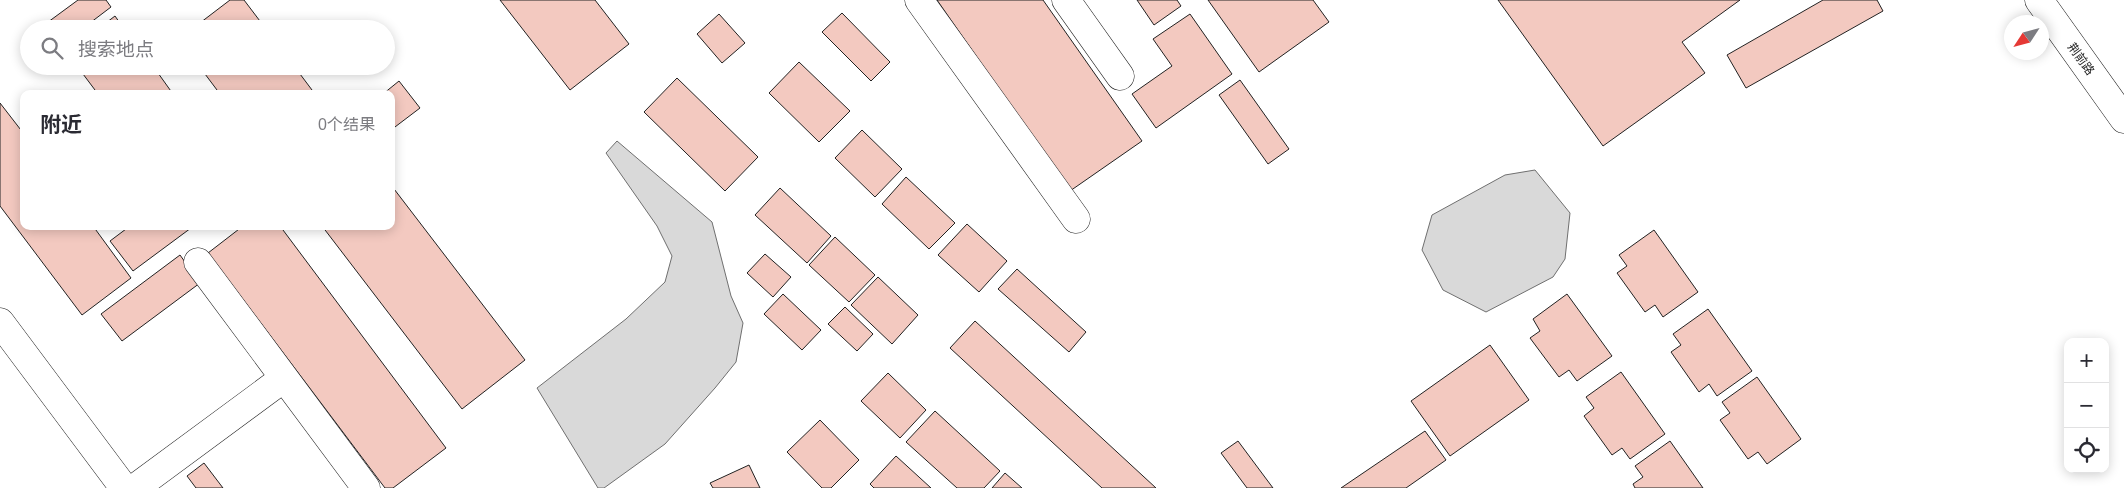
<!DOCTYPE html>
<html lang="zh">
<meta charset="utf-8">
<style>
:root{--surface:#fff;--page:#f7f7f7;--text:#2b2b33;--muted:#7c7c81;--line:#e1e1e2}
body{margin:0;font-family:Arial,"Noto Sans SC",sans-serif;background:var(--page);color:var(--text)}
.controls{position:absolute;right:15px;bottom:15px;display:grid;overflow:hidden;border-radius:10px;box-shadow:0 2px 12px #0003}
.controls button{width:45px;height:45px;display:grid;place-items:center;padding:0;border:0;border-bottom:1px solid var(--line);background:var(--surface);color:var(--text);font:25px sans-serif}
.compass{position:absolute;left:2004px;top:15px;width:45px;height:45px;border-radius:50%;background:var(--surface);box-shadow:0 2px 12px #0003;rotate:234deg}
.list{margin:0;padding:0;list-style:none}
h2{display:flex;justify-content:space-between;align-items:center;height:65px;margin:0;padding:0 20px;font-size:21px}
h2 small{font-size:16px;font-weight:400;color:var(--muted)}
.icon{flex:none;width:28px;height:28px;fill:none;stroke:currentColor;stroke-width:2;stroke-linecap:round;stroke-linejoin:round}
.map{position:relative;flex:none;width:2124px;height:488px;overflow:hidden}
.search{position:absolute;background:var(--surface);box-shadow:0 2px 12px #0003;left:20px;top:20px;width:375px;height:55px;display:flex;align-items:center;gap:12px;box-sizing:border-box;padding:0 18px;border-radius:28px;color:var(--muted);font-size:19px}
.panel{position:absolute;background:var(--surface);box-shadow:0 2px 12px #0003;left:20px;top:90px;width:375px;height:140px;border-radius:10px}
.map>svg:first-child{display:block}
.water{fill:#d9d9d9;stroke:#6f6f6f}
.building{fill:#f3c9c0;stroke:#222}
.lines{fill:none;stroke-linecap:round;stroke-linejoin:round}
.minor-casing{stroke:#222;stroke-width:29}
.minor{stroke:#fff;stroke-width:28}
.labels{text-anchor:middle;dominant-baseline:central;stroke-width:4;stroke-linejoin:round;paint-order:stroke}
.street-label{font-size:12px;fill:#222;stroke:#fff}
</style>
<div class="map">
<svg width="2124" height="488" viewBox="0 0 2124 488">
<rect width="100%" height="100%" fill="#fff"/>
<path class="water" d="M617,141L712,222L731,296L743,323L736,362L715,388L665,444L604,488H598L537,388L626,319L665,282L672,256L657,226L606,153Z
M1535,170L1570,213L1565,259L1553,277L1486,312L1443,290L1422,250L1432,215L1505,175Z"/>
<path class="building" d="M78,0H106L111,7L82,29H47L44,25Z
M230,0H244L266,29H192Z
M500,0H595L629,44L570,90Z
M937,0H1043L1142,141L1070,191Z
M1137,0H1177L1181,6L1154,25Z
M1208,0H1313L1329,22L1259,72Z
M1498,0H1740L1682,42L1705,73L1603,146Z
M1823,0H1877L1883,11L1746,88L1727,55Z
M842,13L890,62L871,81L822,32Z
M719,14L745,43L722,63L697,34Z
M1190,14L1232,74L1156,128L1132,94L1172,66L1153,39Z
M115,16L124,29H98Z
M799,62L850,111L819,142L769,93Z
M77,66H153L173,94H98Z
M199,66H294L315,94H220Z
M677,78L758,157L725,191L644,112Z
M1240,80L1289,149L1268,164L1219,95Z
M399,81L420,108L391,130V94H383Z
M0,103L24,134V226H93L131,278L82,315L0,206Z
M862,130L902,169L875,197L835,158Z
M906,177L955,223L929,249L882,204Z
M391,185L525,360L462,409L322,226H391Z
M780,188L831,236L807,263L755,215Z
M967,224L1007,261L979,292L938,255Z
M130,226H189L191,228L133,271L110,241Z
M243,226H280L446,448L393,488H385L208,253Z
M1654,230L1698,292L1663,317L1655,305L1645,312L1617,273L1627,266L1619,255Z
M835,237L875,275L849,302L809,265Z
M765,254L791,277L773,297L747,273Z
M180,255L200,283L122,341L101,314Z
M1017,269L1086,332L1069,352L998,289Z
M878,277L918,315L892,344L851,305Z
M783,294L821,330L802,350L764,314Z
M1567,294L1612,356L1577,381L1569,370L1559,377L1530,338L1540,331L1533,319Z
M845,307L873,334L857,351L828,324Z
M1708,309L1752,371L1717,396L1709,384L1699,392L1671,352L1681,345L1673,334Z
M975,321L1156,488H1102L950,348Z
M1490,345L1529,400L1450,456L1411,401Z
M1621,372L1665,434L1630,459L1622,448L1612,455L1584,416L1594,408L1586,397Z
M888,373L926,410L900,438L861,401Z
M1757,377L1801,439L1767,464L1758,452L1748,459L1720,420L1730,413L1722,402Z
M935,411L1000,471L984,488H957L906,442Z
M820,420L859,460L831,488H822L787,452Z
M1425,431L1446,460L1406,488H1341Z
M1238,441L1273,488H1247L1221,453Z
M1670,441L1703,488H1635L1633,484L1643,477L1635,466Z
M896,456L931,488H874L870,484Z
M204,463L223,488H196L187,476Z
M749,465L760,488H713L710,483Z
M1005,473L1022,488H992Z"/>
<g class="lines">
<defs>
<path id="minor" d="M919,0L1076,219
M1066,0L1120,76
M2039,0L2124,119
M198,262L366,488
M0,322L124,488
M135,488L284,378"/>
</defs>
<use href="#minor" class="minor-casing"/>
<use href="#minor" class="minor"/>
</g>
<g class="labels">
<g class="street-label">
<text transform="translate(2081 59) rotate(54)">荆前路</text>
</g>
</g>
</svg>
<div class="controls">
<button>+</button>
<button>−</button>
<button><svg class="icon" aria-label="locate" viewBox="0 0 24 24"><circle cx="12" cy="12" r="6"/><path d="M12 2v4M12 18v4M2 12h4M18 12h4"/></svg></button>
</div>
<svg class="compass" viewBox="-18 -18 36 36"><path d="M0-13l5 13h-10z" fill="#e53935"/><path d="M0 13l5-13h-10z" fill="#7c7c81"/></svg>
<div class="search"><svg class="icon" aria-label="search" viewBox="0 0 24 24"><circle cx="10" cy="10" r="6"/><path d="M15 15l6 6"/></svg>搜索地点</div>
<section class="panel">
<h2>附近<small>0个结果</small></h2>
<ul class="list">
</ul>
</section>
</div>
